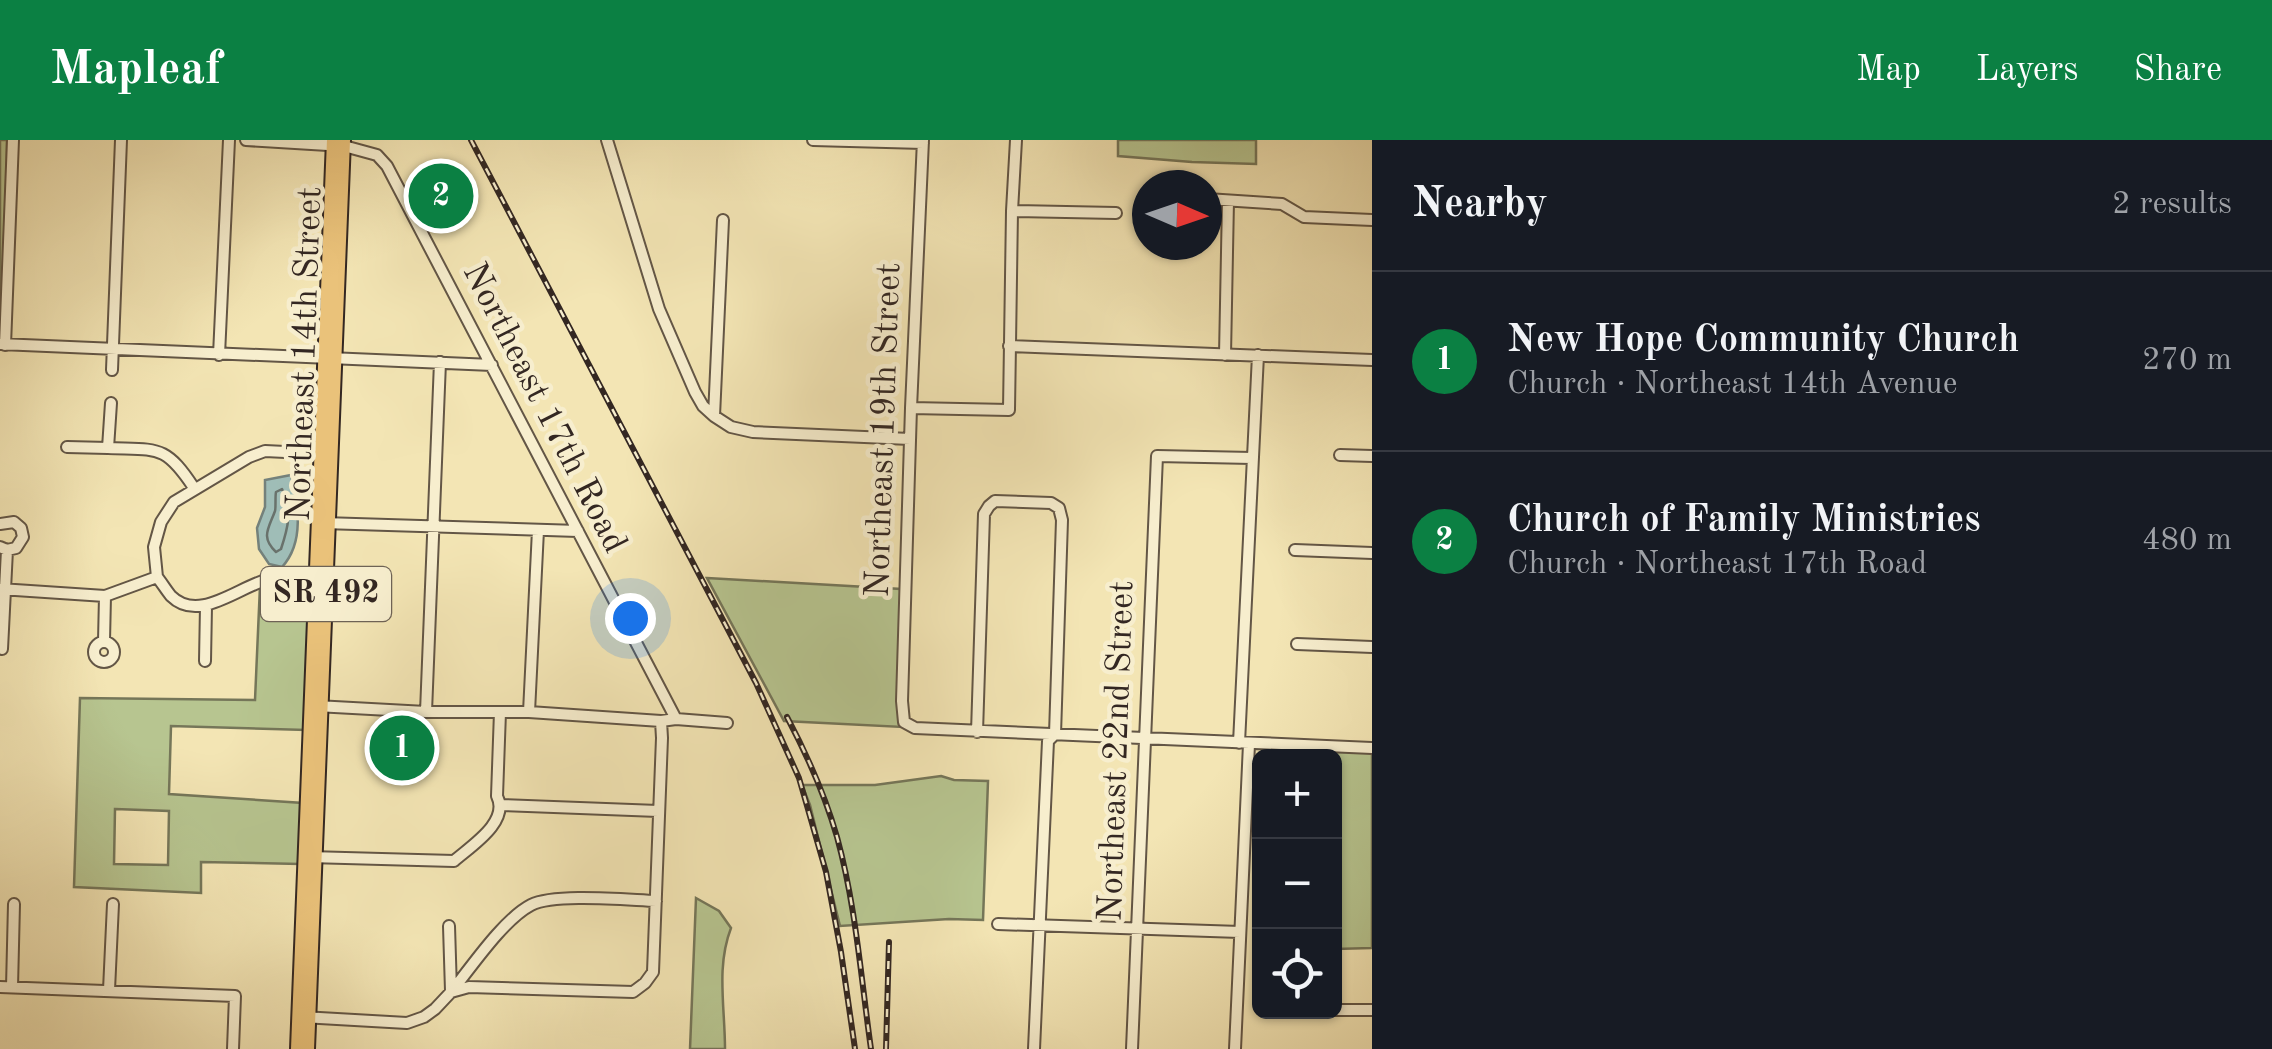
<!DOCTYPE html>
<meta charset="utf-8">
<style>
:root{--surface:#171b24;--page:#242831;--text:#f1f3f6;--muted:#9ea1a6;--line:#363941;--accent:#0b8043}
body{margin:0;font-family:"Old Standard TT",serif;background:var(--page);color:var(--text)}
.controls{position:absolute;right:30px;bottom:30px;display:grid;overflow:hidden;border-radius:15px;box-shadow:0 2px 8px #0004}
.controls button{width:90px;height:90px;display:grid;place-items:center;padding:0;border:0;border-bottom:2px solid var(--line);background:var(--surface);color:var(--text);font:50px sans-serif}
.compass{position:absolute;left:1132px;top:30px;width:90px;height:90px;border-radius:50%;background:var(--surface);box-shadow:0 2px 8px #0004;rotate:92deg}
.you{position:absolute;left:630px;top:478px;width:35px;height:35px;margin:-25px;border:8px solid #fff;border-radius:50%;background:#1a73e8;box-shadow:0 0 0 15px #1a73e833}
.badge{display:grid;place-items:center;width:65px;height:65px;border-radius:50%;background:var(--accent);color:#fff;font-size:32px;font-weight:700}
.pin{position:absolute;translate:-50% -50%;border:5px solid #fff;box-shadow:0 2px 10px #0006}
.list{margin:0;padding:0;list-style:none}
h2{display:flex;justify-content:space-between;align-items:center;height:130px;margin:0;padding:0 40px;font-size:42px}
h2 small{font-size:32px;font-weight:400;color:var(--muted)}
.list li{display:grid;grid-template-columns:65px 1fr auto;gap:30px;align-items:center;box-sizing:border-box;height:180px;padding:0 40px;border-top:2px solid var(--line)}
.list b{display:block;font-size:38px;white-space:nowrap}
.list p{margin:0;font-size:32px;white-space:nowrap;color:var(--muted)}
.list em{font-size:32px;font-style:normal;color:var(--muted)}
.icon{flex:none;width:55px;height:55px;fill:none;stroke:currentColor;stroke-width:2;stroke-linecap:round;stroke-linejoin:round}
.map{position:relative;flex:none;width:1372px;height:909px;overflow:hidden}
header{display:flex;align-items:center;gap:60px;box-sizing:border-box;height:140px;padding:0 50px;background:var(--accent);color:#fff}
header strong{font-size:48px}
nav{display:flex;gap:55px;margin-inline-start:auto;font-size:35px}
main{display:flex}
aside{flex:1;background:var(--surface)}
.map>svg:first-child{display:block}
.green{fill:#b7c590;stroke:#757659;stroke-width:2.5;fill-rule:evenodd}
.water{fill:#9fbdb7;stroke:#74817b;stroke-width:2.5}
.lines{fill:none;stroke-linecap:round;stroke-linejoin:round}
.shore{stroke:#69726c;stroke-width:2.5}
.minor-casing{stroke:#635646;stroke-width:14}
.major-casing{stroke:#332722;stroke-width:16}
.minor{stroke:#f7eece;stroke-width:10}
.major{stroke:#eac27a;stroke-width:12}
.rail-casing{stroke:#332722;stroke-width:6}
.rail{stroke:#f7eece;stroke-width:2.5;stroke-dasharray:8;stroke-linecap:butt}
.labels{text-anchor:middle;dominant-baseline:central;stroke-width:9;stroke-linejoin:round;paint-order:stroke}
.shield{fill:#f7eece;stroke:#6e6356;stroke-width:2.5}
.shield-label{font-size:32px;font-weight:bold;fill:#332722}
.street-label{font-size:35px;fill:#332722;stroke:#f7eece}
</style>
<header>
<strong>Mapleaf</strong>
<nav><a>Map</a><a>Layers</a><a>Share</a></nav>
</header>
<main>
<div class="map">
<svg width="1372" height="909" viewBox="0 0 1372 909">
<rect width="100%" height="100%" fill="#f3e5b4"/>
<filter id="stains"><feTurbulence type="fractalNoise" baseFrequency=".002" numOctaves="4"/><feColorMatrix values="0 0 0 0 .2 0 0 0 0 .09 0 0 0 0 .02 0 0 0 .5 -.17"/></filter>
<radialGradient id="worn" r=".72"><stop offset=".6" stop-color="#630" stop-opacity="0"/><stop offset="1" stop-color="#630" stop-opacity=".3"/></radialGradient>
<path class="green" d="M0,0H7L6,194L0,195Z
M1118,0H1256V24L1192,22L1118,16Z
M707,438L901,449L899,582L902,587L784,581Z
M268,443H311L306,590L171,586L169,654L303,663L300,724L201,722V753L74,747L80,558L255,560L260,446ZM115,669L169,671L168,725L114,724Z
M1325,610L1372,612V808L1335,809L1334,616H1326Z
M941,636L954,640L988,641L983,780L949,779L840,786L810,665L802,645H875Z
M696,758L719,771L731,788C716,827 725,867 725,909H690Z"/>
<path class="water" d="M291,335C298,365 305,402 282,427L269,424L259,409L257,388L265,367V340Z"/>
<g class="lines">
<path class="shore" d="M282,349C293,369 288,388 281,409L276,412C260,397 269,388 275,371C276,368 275,356 276,352Z"/>
<defs>
<path id="minor" d="M246,0L344,6L377,15L387,26L676,579
M607,0L659,169L695,252L703,266L714,276L731,287L753,292L910,299
M813,0L923,3
M923,0L911,268L902,561L904,582L915,588L1372,608
M1207,59L1282,64L1304,77L1372,80
M1012,71L1116,73
M0,204L492,225
M5,205L13,0
M1009,206L1372,220
M219,215L229,0
M1225,215L1228,61
M112,230L121,0
M911,268L1009,270L1012,71L1016,0
M714,276L723,80
M67,307L108,308L111,263
M108,308C158,310 165,304 194,348
M1340,315L1372,316
M323,383L578,391
M0,384L14,382L21,388L23,397L16,408L7,410L0,407
M1295,410L1372,413
M157,437L154,407L161,382L174,362L249,317L265,311L326,314
M0,449L105,456L157,437C162,443 166,450 171,456C198,483 237,448 266,440C283,436 304,440 321,440
M104,501L105,456
M94 512a10 10 0 1 1 20 0a10 10 0 1 1-20 0Z
M1297,504L1372,507
M2,509L7,410
M205,521L206,466
M316,566L426,572H529L661,581
M426,572L440,222
M529,572L538,390
M977,592L984,374L989,366L995,361L1051,363L1059,368L1062,380L1055,594L1048,601L1034,909
M1239,603L1258,215
M502,665L658,671
M309,717L454,721C471,706 510,682 497,656L500,572
M998,784L1240,792
M449,786L451,851
M0,847L235,856L233,909
M12,847L14,764
M109,850L113,764
M452,851C472,826 504,779 531,765C555,753 627,760 656,761
M1334,870H1372
M302,877L407,883L424,877L435,869L451,852L469,847L633,852L645,843L653,832L662,598L661,581L676,579L727,583
M1132,909L1157,316L1252,318
M1235,909L1249,604"/>
<path id="major" d="M297,909L333,0
M308,909L344,0"/>
</defs>
<use href="#minor" class="minor-casing"/>
<use href="#major" class="major-casing"/>
<use href="#minor" class="minor"/>
<use href="#major" class="major"/>
<defs>
<path id="rail" d="M471,0L756,543L799,638L826,732L841,812L855,909
M787,577C807,615 825,655 837,697C856,766 861,839 871,909
M886,909L889,802"/>
</defs>
<use href="#rail" class="rail-casing"/>
<use href="#rail" class="rail"/>
</g>
<g class="labels">
<rect class="shield" x="261" y="427" width="130" height="54" rx="8"/>
<g class="shield-label">
<text x="326" y="454">SR 492</text>
</g>
<g class="street-label">
<text transform="translate(305 214) rotate(-88)">Northeast 14th Street</text>
<text transform="translate(544 268) rotate(63)">Northeast 17th Road</text>
<text transform="translate(884 290) rotate(-88)">Northeast 19th Street</text>
<text transform="translate(1117 611) rotate(-88)">Northeast 22nd Street</text>
</g>
</g>
<rect width="100%" height="100%" filter="url(#stains)"/>
<rect width="100%" height="100%" fill="url(#worn)"/>
</svg>
<div class="controls">
<button>+</button>
<button>−</button>
<button><svg class="icon" aria-label="locate" viewBox="0 0 24 24"><circle cx="12" cy="12" r="6"/><path d="M12 2v4M12 18v4M2 12h4M18 12h4"/></svg></button>
</div>
<svg class="compass" viewBox="-18 -18 36 36"><path d="M0-13l5 13h-10z" fill="#e53935"/><path d="M0 13l5-13h-10z" fill="#9ea1a6"/></svg>
<div class="you"></div>
<div class="pin badge" style="left:402px;top:608px">1</div>
<div class="pin badge" style="left:441px;top:56px">2</div>
</div>
<aside>
<h2>Nearby<small>2 results</small></h2>
<ul class="list">
<li><span class="badge">1</span><div><b>New Hope Community Church</b><p>Church · Northeast 14th Avenue</p></div><em>270 m</em></li>
<li><span class="badge">2</span><div><b>Church of Family Ministries</b><p>Church · Northeast 17th Road</p></div><em>480 m</em></li>
</ul>
</aside>
</main>
